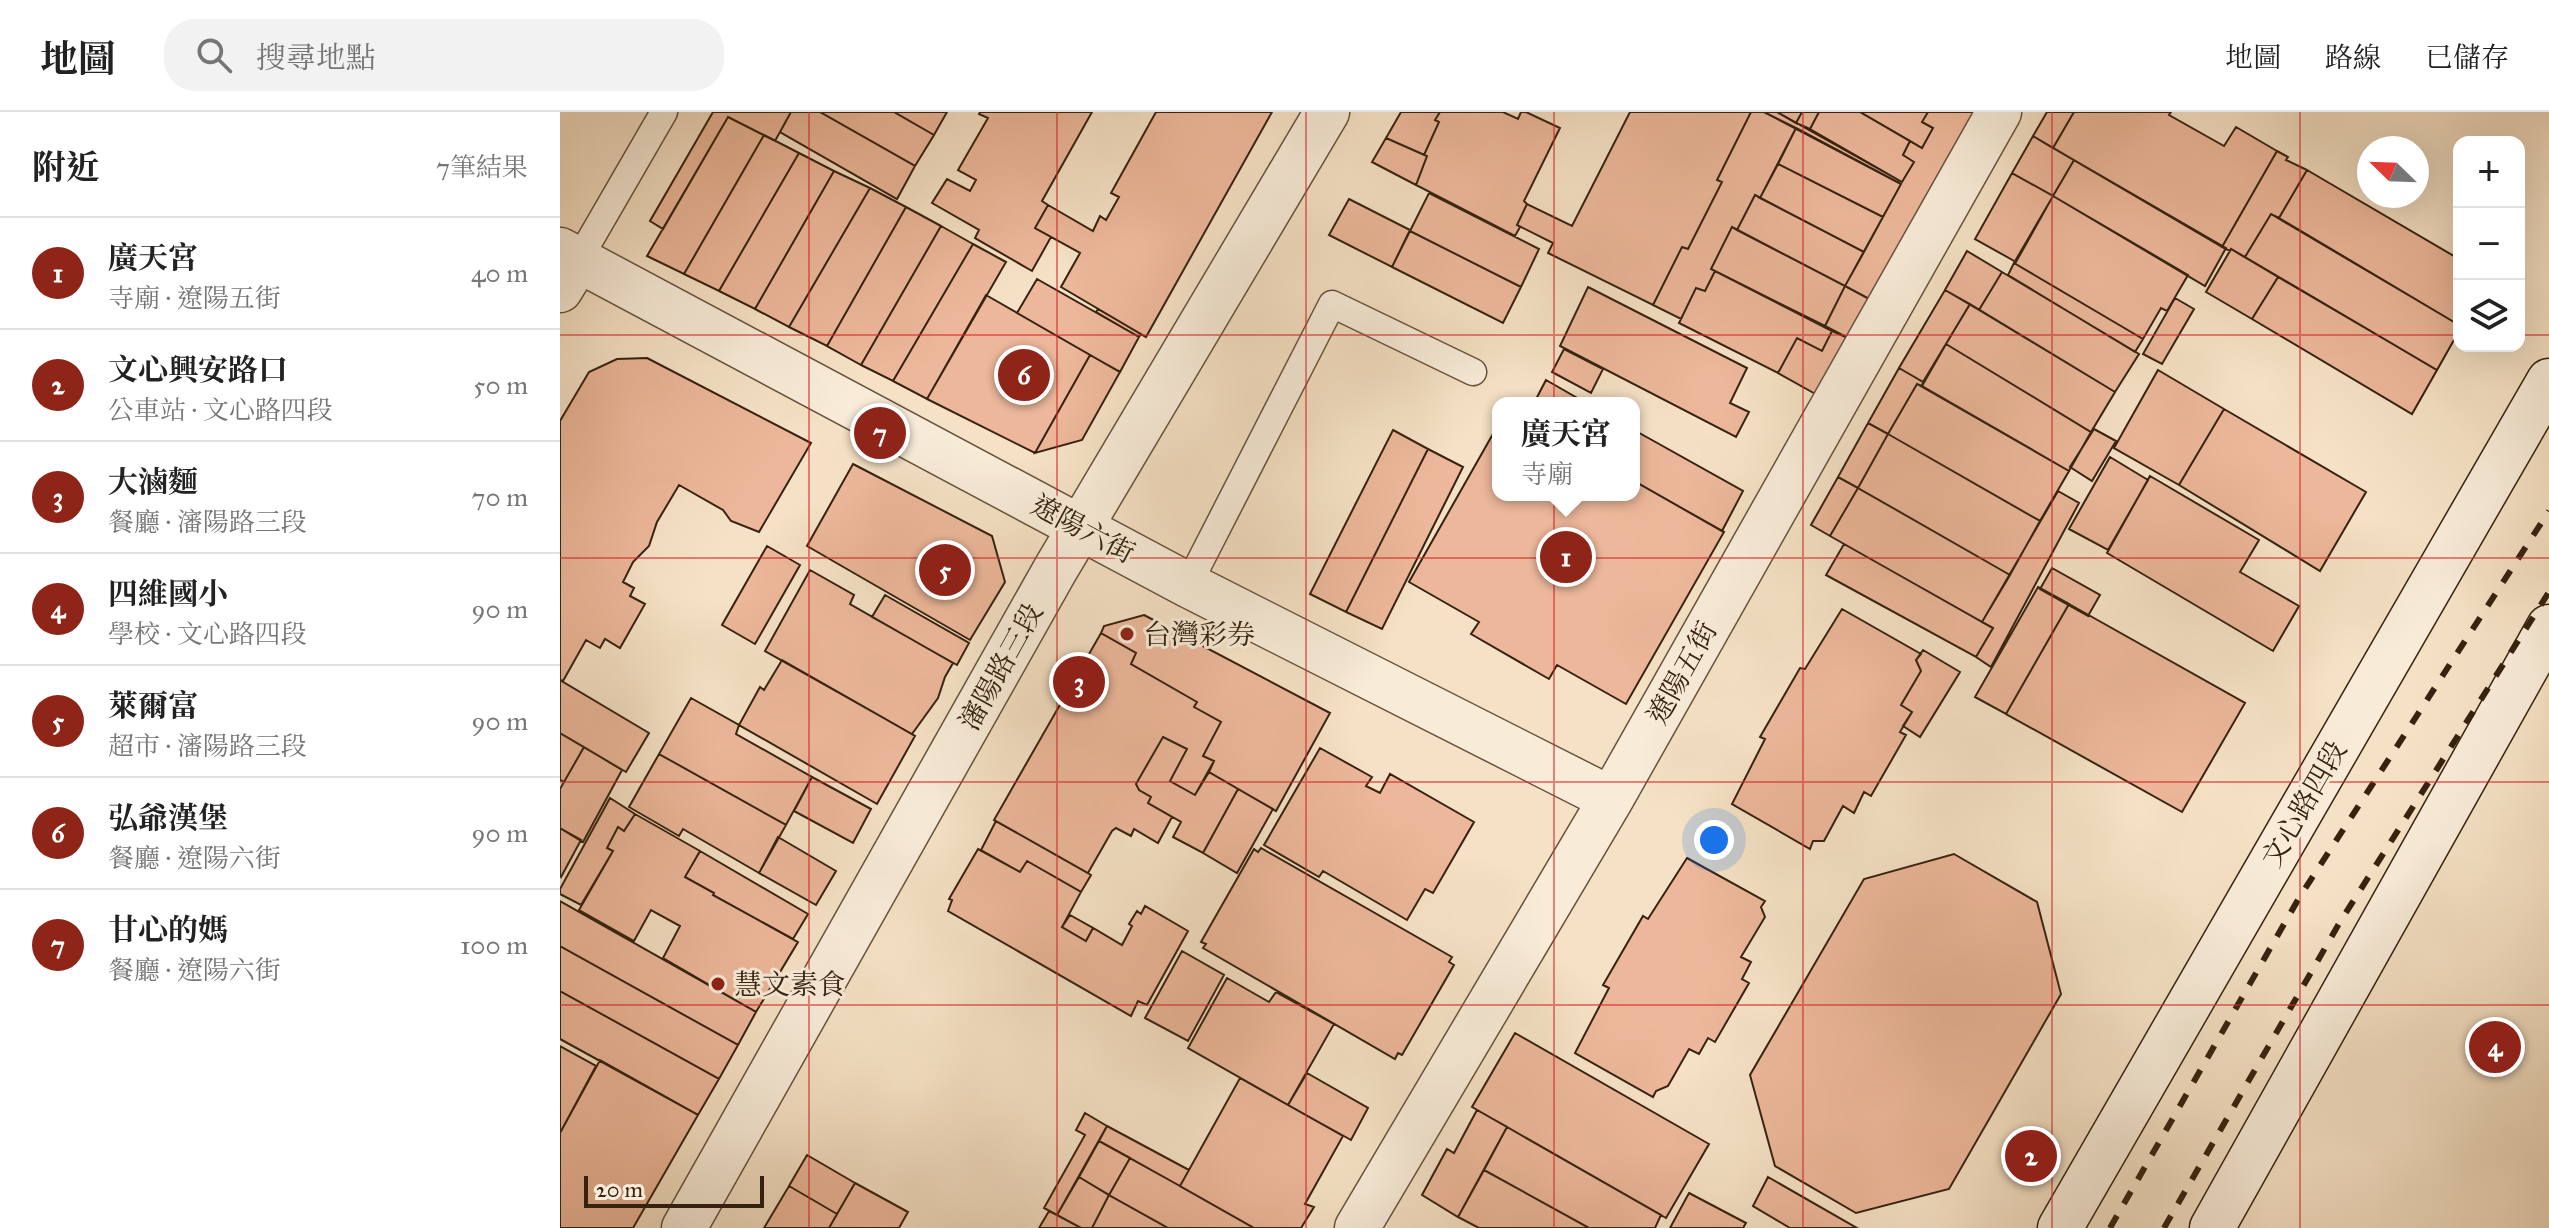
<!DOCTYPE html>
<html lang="zh-TW">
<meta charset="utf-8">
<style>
:root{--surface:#fff;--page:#f2f2f2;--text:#222;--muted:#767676;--line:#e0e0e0;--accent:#8f2418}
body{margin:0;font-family:"IM FELL Great Primer","Noto Serif TC",serif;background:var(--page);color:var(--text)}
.controls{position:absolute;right:24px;top:24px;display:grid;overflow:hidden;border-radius:16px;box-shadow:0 8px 32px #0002}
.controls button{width:72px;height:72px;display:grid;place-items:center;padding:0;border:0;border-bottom:2px solid var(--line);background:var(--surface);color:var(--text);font:40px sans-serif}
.compass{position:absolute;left:1797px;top:24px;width:72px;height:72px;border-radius:50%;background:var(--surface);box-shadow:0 8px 32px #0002;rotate:293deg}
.scale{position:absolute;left:24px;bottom:20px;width:180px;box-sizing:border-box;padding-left:8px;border:4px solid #36220f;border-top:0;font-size:22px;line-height:28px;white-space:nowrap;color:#36220f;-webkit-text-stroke:6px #f8ecd9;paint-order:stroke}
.you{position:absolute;left:1154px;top:728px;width:28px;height:28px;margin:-20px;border:6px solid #fff;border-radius:50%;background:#1a73e8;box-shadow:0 0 0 12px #1a73e833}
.badge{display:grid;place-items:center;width:52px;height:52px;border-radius:50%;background:var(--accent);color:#fff;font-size:26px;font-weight:700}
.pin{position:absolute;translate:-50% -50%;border:4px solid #fff;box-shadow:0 2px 8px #0006}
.popup{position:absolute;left:932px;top:285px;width:148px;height:104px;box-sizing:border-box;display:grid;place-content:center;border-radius:16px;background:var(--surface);filter:drop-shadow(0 2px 6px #0005);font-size:26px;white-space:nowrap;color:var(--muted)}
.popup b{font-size:30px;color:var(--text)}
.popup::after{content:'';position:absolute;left:50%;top:100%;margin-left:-16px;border:16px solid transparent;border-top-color:var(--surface)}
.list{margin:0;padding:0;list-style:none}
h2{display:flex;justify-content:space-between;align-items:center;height:104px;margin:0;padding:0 32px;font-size:34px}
h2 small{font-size:26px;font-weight:400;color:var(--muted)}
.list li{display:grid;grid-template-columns:52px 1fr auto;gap:24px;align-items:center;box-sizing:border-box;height:112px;padding:0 32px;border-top:2px solid var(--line)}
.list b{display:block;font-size:30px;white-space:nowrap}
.list p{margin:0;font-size:26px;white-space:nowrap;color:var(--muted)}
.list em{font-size:26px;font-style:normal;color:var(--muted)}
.icon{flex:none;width:44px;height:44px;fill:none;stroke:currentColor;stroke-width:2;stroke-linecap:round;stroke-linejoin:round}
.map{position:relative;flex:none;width:1989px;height:1116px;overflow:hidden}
header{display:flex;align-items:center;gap:48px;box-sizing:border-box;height:112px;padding:0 40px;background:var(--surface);border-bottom:2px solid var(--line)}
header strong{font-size:38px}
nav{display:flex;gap:44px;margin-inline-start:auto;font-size:28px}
.search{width:560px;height:72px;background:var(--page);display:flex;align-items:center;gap:20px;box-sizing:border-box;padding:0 28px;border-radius:32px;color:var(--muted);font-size:30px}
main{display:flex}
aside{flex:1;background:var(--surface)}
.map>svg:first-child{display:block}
.building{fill:#ecb79a;stroke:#36220f;stroke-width:2}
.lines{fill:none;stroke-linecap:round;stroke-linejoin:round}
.service-casing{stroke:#66523c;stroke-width:29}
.minor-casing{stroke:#66523c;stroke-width:47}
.secondary-casing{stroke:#36220f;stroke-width:47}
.service{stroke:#f8ecd9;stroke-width:26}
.minor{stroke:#f8ecd9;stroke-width:44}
.secondary{stroke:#f8ecd9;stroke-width:44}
.rail{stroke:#36220f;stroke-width:6;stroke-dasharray:14 14;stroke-linecap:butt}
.grid{fill:none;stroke:#d62828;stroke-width:2;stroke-opacity:0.55}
.poi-dot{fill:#8f2418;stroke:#f8ecd9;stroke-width:3}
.labels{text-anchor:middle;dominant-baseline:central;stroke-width:6;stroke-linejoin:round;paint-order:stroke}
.street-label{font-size:28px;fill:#36220f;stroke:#f8ecd9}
.poi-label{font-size:28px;fill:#36220f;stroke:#f8ecd9;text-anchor:start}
</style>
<header>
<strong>地圖</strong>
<div class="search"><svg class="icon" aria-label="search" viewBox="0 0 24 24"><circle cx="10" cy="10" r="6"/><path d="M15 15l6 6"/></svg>搜尋地點</div>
<nav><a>地圖</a><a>路線</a><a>已儲存</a></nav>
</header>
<main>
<aside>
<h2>附近<small>7筆結果</small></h2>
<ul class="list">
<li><span class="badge">1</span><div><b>廣天宮</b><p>寺廟 · 遼陽五街</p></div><em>40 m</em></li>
<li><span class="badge">2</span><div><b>文心興安路口</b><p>公車站 · 文心路四段</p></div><em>50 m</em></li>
<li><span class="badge">3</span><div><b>大滷麵</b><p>餐廳 · 瀋陽路三段</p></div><em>70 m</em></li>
<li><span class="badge">4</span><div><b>四維國小</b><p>學校 · 文心路四段</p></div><em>90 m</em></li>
<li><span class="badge">5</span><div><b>萊爾富</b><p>超市 · 瀋陽路三段</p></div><em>90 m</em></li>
<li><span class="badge">6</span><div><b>弘爺漢堡</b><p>餐廳 · 遼陽六街</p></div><em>90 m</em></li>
<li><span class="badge">7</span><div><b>甘心的媽</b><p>餐廳 · 遼陽六街</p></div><em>100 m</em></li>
</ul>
</aside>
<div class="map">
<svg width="1989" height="1116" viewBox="0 0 1989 1116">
<rect width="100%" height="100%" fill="#f5e1c5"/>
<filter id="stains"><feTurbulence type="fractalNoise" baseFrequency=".0025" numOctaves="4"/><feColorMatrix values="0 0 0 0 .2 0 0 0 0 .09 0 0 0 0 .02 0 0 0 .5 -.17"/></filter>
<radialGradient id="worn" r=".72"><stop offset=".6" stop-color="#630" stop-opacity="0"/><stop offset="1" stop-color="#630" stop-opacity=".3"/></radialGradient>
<path class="building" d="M153,0H231L215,29L168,5L103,117L90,109Z
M231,0H260L355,54L337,87L220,20Z
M260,0H334L374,23L355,54Z
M334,0H387L374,23Z
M420,0H532L482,89L488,93L475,116L491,125L472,159L415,126L419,118L372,91L387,67L410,79L416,68L398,58L428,6L419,2Z
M596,0H712L586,225L501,175L520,141L475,116L488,93L533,119L540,104L546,108L559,85L551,81Z
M841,0H880L875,8L879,10L864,43L826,26Z
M880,0H943L958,7L961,0H966L1000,16L964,89L967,92L957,113L960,115L955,124L856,73L867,44L864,43L879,10L875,8Z
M1070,0H1191L1157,68L1162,70L1128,137L1122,135L1093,193L988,141L993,131L957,113L967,92L1012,114Z
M1191,0H1204L1236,16L1200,86L1195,83L1177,118L1172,115L1151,157L1155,159L1145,179L1136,176L1121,207L1093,193L1122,135L1128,137L1162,70L1157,68Z
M1204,0H1217L1342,70L1354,50L1343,43L1350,29L1362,36L1373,16L1362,10L1368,0H1421L1313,189L1285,174L1341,72Z
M1217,0H1242L1236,11Z
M1242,0H1259L1250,17L1236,11Z
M1259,0H1300L1350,29L1343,43L1354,50L1342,70L1250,17Z
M1300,0H1368L1362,10L1373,16L1362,36Z
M1487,0H1514L1493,36L1473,24Z
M1514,0H1611L1609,3L1664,34L1676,15L1717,39L1662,135L1493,36Z
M168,5L204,23L124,162L87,144Z
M1236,16L1341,72L1323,105L1218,52Z
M204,23L239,41L159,179L124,162Z
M1473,24L1514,48L1493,84L1452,61Z
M826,26L867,44L856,73L812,50Z
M1717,39L1728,45L1726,48L1747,58L1719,106L1711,102L1685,145L1671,137L1670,139L1662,135Z
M239,41L274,59L195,197L159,179Z
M1514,48L1666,136L1645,174L1493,84Z
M1218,52L1323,105L1304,140L1200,86Z
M1747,58L1899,147V213L1719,106Z
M274,59L310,76L229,215L195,197Z
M1452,61L1493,84L1456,150L1415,127Z
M310,76L346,95L267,234L229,215Z
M869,81L979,137L961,175L850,119Z
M1195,83L1304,140L1285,174L1177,118Z
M1493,84L1628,163L1607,199L1601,196L1583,227L1454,151Z
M789,87L850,118L832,155L769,123Z
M346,95L381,114L301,253L267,234Z
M1711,102L1899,213V219L1877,258L1685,145Z
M381,114L413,132L333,269L301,253Z
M1172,115L1285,174L1265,214L1151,157Z
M850,119L961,175L943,211L832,155Z
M413,132L446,150L367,287L333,269Z
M1671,137L1718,165L1692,207L1646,180Z
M1407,139L1442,160L1419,198L1385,178Z
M1454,151L1583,227L1575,240L1448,163Z
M1155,159L1272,219L1262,239L1237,226L1218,261L1119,211L1136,176L1145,179Z
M1442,160L1579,242L1555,280L1419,198Z
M1718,165L1877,258L1852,302L1692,207Z
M477,167L579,225L560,260L457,201Z
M1285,174L1313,189L1290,227L1265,214Z
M1028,175L1187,256L1170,291L1189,300L1176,325L1000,234Z
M1385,178L1410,192L1363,270L1339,256Z
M426,183L530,243L475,341L367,287Z
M1615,186L1634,197L1602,252L1583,242Z
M1410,192L1555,280L1531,320L1386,232Z
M538,197L581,222L579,225L536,200Z
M1272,219L1290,227L1259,284L1218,261L1237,226L1262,239Z
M1386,232L1531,320L1509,359L1362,274Z
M1004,237L1043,257L1031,281L992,260Z
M530,243L560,260L522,328L475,341Z
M87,246L251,331L199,420L171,409L163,398L119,373L97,410L89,434L73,450L63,470L74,476L70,484L85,492L60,536L45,527L40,536L26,528L3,569L0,568V309L29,260L57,247Z
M1339,256L1363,270L1362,274L1357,272L1328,322L1308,311Z
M1598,258L1664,297L1619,373L1554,336Z
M986,268L1026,291H974Z
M1357,272L1509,359L1480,409L1328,322Z
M1664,297L1806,380L1760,459L1619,373Z
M1308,311L1328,322L1298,376L1278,365Z
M938,313V383H1074V369L1164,420L1066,592L997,553L989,567L911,522L919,510L849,470Z
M1534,317L1556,329L1532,369L1510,355Z
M833,318L868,337L786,500L750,482Z
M1074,318L1183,379L1162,419L1074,369Z
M1328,322L1480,409L1450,463L1298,376Z
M868,337L903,355L822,517L786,500Z
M1550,345L1588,368L1548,438L1509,417Z
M293,352L432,424L445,470L410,528L247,434Z
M1590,364L1699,428L1680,460L1739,494L1713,539L1547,441Z
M1278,365L1298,376L1270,424L1251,413Z
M1298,376L1450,463L1422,510L1270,424Z
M1498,379L1519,391L1431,555L1416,545L1433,516L1422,510Z
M1284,432L1433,516L1416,545L1266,463Z
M207,434L240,453L195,532L162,513Z
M1492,456L1540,483L1528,504L1480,477Z
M250,458L294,483L290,492L393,551L385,565L378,586L352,622L205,539Z
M1478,475L1509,492L1446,602L1415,585Z
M325,483L409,531L397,553L312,505Z
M1509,492L1685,591L1622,700L1446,602Z
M1282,497L1361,542L1356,548L1361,559L1341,593L1352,600L1340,620L1346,623L1311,684L1304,680L1294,701L1283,694L1264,729H1253L1250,737L1172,692L1205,627L1200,625L1240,556L1245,557Z
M584,503L770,601L716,699L649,660L654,649L643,644L661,610L634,595L637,590L571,552L576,541L541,521L544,514Z
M541,521L576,541L571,552L637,590L634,595L661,610L643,644L654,649L635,683L610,669L627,637L603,625L576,672L579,678L591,685L588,691L612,705L598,731L574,717L571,724L556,716L552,719L528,761L434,708Z
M1363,538L1400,560L1360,625L1343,614L1352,600L1341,593L1361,559L1356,548Z
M222,548L355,624L317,692L179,613L200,575L204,578Z
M0,568L89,621L66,660L0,621Z
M131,586L179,613L176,622L252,665L226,713L99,642Z
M0,621L24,635L4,670L0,668Z
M603,625L627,637L610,669L635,683L649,660L678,677L643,741L613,725L621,710L588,691L591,685L579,678L576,672Z
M24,635L62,658L23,730L0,716V677Z
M760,636L812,665L806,674L820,681L830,662L914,710L873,781L865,777L847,808L763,759L759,765L704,733Z
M99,642L226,713L199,761L123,717L119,724L69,695Z
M252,665L311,697L293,731L234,699Z
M678,677L713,697L677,761L643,741Z
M50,686L75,702L64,719L58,715L47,736L53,739L21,793L0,782V777Z
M75,702L140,739L125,765L154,781L153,783L238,830L196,900L103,846L120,814L91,798L74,829L19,798L53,739L47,736L58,715L64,719Z
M436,709L531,763L521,780L467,749L460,760L421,738Z
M0,716L21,728L1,765L0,764Z
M218,725L276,759L256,793L199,761Z
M701,736L892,845L889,850L894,853L842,943L838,941L835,947L643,836L646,832L641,830L694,737L698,740Z
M418,737L460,760L467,749L521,780L502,815L526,829L533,816L562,833L572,814L569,812L577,799L581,802L585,794L628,819L587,893L578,889L571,904L388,799L392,788L389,787Z
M140,739L248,802L233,827L153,783L154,781L125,765Z
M1394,742L1477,790L1501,882L1389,1077L1296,1101L1215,1054L1190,963L1304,767Z
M1127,746L1205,789L1201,795L1205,805L1181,845L1191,850L1182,867L1189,871L1155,930L1148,926L1139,942L1129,937L1108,974L1096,979L1093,985L1015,941L1049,876L1043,873L1083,804L1088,807Z
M0,789L196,900L178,933L0,834Z
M510,803L533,816L526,829L502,815Z
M0,834L178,933L159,967L0,879Z
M622,839L664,863L628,929L585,906Z
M667,866L709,890L716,880L774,912L728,993L628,936Z
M0,879L159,967L138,1003L0,927Z
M955,921L1149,1032L1106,1106L912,995Z
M0,934L36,954L0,1021Z
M40,948L138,1003L73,1116H0V1021Z
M747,961L808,996L791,1028L728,993Z
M680,966L783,1024L745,1092L754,1095L741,1116H694L620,1074Z
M917,998L947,1015L898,1105L862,1083L887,1037L894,1041Z
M525,1001L547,1014L497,1103L484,1096L525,1023L516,1018Z
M547,1014L629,1058L620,1074L539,1029Z
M947,1015L1101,1103L1095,1116H1029L924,1058Z
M539,1029L570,1046L549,1083L519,1065Z
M247,1043L295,1071L277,1102L229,1074Z
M570,1046L620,1074L694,1116H608L549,1083Z
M924,1058L1029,1116H919L898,1105Z
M519,1065L549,1083L532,1116H521L497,1103Z
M1208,1065L1297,1116H1230L1193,1094Z
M295,1071L348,1100L339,1116H269Z
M229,1074L277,1102L269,1116H204Z
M1129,1081L1186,1111L1183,1116H1110Z
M549,1083L608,1116H532Z
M489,1099L497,1103L521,1116H479Z"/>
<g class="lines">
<defs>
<path id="service" d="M19,147L104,0
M628,473L772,192L913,260"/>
<path id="minor" d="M0,138L628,473L1051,687
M0,178L19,147
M124,1116L495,458L767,0
M797,1116L1051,687L1439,0"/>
<path id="secondary" d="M1500,1116L1989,269
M1652,1116L1989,515"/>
</defs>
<use href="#service" class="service-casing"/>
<use href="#minor" class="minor-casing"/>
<use href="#secondary" class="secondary-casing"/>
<use href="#service" class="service"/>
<use href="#minor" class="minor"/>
<use href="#secondary" class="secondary"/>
<path class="rail" d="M1550,1116L1739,786L1989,399
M1604,1116L1780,810L1989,480"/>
</g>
<path class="grid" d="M249,0V1116M497,0V1116M746,0V1116M994,0V1116M1243,0V1116M1492,0V1116M1740,0V1116M0,223H1899M1959,223H1989M0,446H1989M0,670H1989M0,893H1989"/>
<g class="poi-dot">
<circle cx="567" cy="522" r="8"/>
<circle cx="158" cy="872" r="8"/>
</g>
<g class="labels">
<g class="street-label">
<text transform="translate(523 417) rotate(28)">遼陽六街</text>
<text transform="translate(441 555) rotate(-61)">瀋陽路三段</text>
<text transform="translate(1122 561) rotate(-61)">遼陽五街</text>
<text transform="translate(1744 692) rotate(-60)">文心路四段</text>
</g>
<g class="poi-label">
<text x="583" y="522">台灣彩券</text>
<text x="174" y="872">慧文素食</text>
</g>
</g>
<rect width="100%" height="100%" filter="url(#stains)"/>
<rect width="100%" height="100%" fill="url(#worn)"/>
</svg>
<div class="controls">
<button>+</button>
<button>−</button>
<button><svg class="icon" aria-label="layers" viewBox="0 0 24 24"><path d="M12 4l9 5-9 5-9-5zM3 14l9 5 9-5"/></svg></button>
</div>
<svg class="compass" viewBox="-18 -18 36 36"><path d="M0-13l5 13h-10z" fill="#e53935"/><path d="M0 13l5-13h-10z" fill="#767676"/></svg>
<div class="scale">20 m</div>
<div class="you"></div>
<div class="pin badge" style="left:1006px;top:445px">1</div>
<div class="popup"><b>廣天宮</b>寺廟</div>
<div class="pin badge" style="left:1471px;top:1044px">2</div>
<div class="pin badge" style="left:519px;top:570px">3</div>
<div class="pin badge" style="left:1935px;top:935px">4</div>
<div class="pin badge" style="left:385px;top:458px">5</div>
<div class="pin badge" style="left:464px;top:263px">6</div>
<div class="pin badge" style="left:320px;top:321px">7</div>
</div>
</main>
